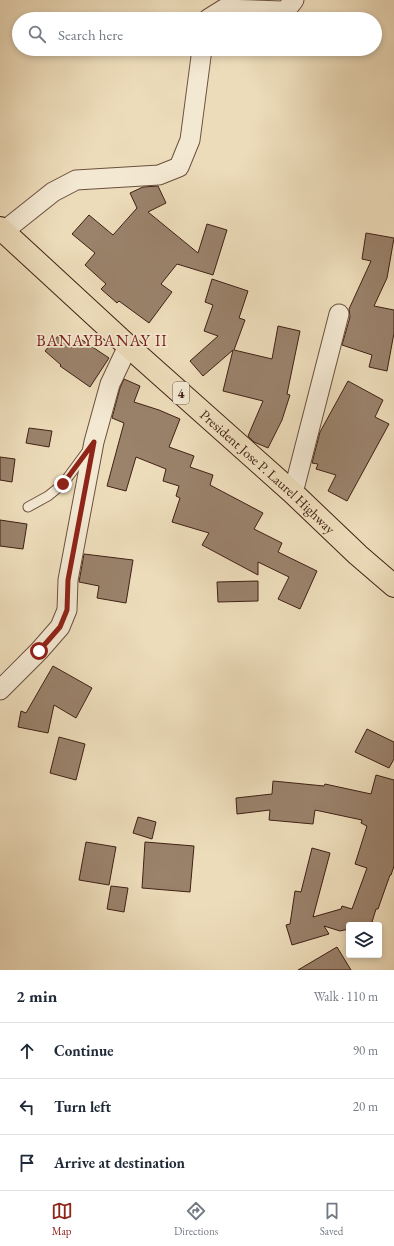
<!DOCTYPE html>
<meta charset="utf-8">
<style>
:root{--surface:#fff;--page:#f6f6f7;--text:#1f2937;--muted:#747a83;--line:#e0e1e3;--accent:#8f2418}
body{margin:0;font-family:"EB Garamond",serif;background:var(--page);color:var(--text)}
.controls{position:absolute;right:12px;bottom:12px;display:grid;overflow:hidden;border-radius:4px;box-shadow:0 2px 6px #0003}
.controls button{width:36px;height:36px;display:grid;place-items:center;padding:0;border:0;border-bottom:1px solid var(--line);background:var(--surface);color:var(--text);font:20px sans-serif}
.stop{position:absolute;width:12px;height:12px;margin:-9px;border:3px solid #8f2418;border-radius:50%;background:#fff}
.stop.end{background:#8f2418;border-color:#fff;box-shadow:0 1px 4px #0008}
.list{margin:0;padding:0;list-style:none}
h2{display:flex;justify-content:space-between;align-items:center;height:52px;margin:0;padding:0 16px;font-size:17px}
h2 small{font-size:13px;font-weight:400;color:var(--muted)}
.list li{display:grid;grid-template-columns:26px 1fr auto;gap:12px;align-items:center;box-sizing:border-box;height:56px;padding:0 16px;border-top:1px solid var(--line)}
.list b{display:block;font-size:15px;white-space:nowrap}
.list em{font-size:13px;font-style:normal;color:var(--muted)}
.icon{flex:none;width:22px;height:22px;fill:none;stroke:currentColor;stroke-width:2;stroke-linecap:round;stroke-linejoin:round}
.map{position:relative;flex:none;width:394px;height:970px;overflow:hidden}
.search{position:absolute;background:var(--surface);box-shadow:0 2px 6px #0003;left:12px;right:12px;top:12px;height:44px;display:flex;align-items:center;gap:10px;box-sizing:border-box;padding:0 14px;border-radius:22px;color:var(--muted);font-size:15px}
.sheet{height:220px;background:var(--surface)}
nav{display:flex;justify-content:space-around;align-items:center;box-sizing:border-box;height:56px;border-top:1px solid var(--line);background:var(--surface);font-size:11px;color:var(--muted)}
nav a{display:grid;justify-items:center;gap:2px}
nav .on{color:var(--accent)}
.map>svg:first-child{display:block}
.building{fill:#9a826b;stroke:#402115}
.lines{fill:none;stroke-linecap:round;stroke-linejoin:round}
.service-casing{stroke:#6b503e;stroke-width:11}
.minor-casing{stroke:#6b503e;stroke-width:21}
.trunk-casing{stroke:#402115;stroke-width:24}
.service{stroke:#f3e8d2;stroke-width:9}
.minor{stroke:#f3e8d2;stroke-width:19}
.trunk{stroke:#eddcba;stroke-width:22}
.route{stroke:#8f2418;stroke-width:5}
.labels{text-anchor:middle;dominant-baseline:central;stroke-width:3.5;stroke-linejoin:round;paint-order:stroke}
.shield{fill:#f3e8d2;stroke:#765d4e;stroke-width:1}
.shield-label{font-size:13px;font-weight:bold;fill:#402115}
.street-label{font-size:14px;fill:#402115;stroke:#f3e8d2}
.quarter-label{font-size:16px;letter-spacing:1px;fill:#7a1f14;stroke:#f3e8d2}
</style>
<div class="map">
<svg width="394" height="970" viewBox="0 0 394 970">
<rect width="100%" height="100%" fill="#eddcba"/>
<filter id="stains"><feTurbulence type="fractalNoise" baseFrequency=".005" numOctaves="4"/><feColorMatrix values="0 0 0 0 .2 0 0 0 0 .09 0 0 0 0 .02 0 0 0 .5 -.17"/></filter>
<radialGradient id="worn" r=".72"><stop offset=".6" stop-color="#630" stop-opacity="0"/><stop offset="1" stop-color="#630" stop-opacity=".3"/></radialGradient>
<path class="building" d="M158,186L166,203L148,212L198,253L207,224L227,230L213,275L177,264L161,284L172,292L149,323L119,301L117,303L101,289L106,284L85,265L95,253L72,234L89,215L113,235L137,208L130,193L143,187Z
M366,233L394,238L387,278L374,306L394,310V333L387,371L369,367L372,355L342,345L350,317L349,309L371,261L362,259Z
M212,279L248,291L239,318L245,320L234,350L272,359L278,326L300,331L287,394L290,395L282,420L268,448L254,442L248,436L263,401L223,391L233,350L203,376L190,361L218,336L204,331L213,305L205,302Z
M58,336L72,348L79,338L109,358L90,387L60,366L61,365L45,351Z
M124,379L140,386L134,402L159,410L180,419L169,447L194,456L190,467L213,475L210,485L263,513L254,529L282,543L278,552L317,571L300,609L278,599L289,577L258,562V575L202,545L209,533L172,522L180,498L176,496L179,486L163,481L166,469L136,457L126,491L107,486L124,423L112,418L120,388Z
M348,381L383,400L375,417L389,424L347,501L328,491L336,475L316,469L318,464L312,463L320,432Z
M29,428L52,431L49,447L26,443Z
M0,457L15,459L12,482L0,480Z
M0,520L27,524L23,549L0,546Z
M84,554L133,560L126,603L97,598L99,586L79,582Z
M258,581V601L218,602L217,582Z
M53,666L92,688L76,718L54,705L48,733L18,727L21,711L26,713Z
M367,729L394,742V759L389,768L355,752Z
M59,737L85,744L76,780L50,773Z
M376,775L394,780V866L391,875H390L378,909H376L372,922L361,925H349V929L340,931L324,926L329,934L292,945L286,925L290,924L295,891L301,892L312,848L330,853L313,917L341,909L342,906L352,909L367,868L355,864L367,826L361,823L362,820L315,810L313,824L269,820L270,810L237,814L236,798L272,794L273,781L324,786L325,784L371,794Z
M138,817L156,822L152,839L133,833Z
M86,842L116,847L109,885L79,880Z
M145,842L194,846L190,892L142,888Z
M111,886L128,888L124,912L107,909Z
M337,947L351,970H298Z"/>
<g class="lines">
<defs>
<path id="service" d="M28,507L48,496L63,484L88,450"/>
<path id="minor" d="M208,19L224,9L282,11L286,10L294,0
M4,231L53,192L76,180L159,175L179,167L190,140L202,49
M293,493L339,314
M0,690L39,651L60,627L67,610L68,580L94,442L110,384L128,346"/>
<g id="trunk">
<path id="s1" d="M0,228L128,346L293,493L358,555L394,586"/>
</g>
</defs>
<use href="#service" class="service-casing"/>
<use href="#minor" class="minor-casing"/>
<use href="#trunk" class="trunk-casing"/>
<use href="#service" class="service"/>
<use href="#minor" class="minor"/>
<use href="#trunk" class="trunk"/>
</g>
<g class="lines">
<path class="route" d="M39,651L60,627L67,610L68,580L94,442L63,484"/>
</g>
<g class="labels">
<rect class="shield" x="173" y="382" width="16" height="22" rx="3"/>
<g class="shield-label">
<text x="181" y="393">4</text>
</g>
<g class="street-label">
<text stroke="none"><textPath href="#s1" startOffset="362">President Jose P. Laurel Highway</textPath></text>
</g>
<g class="quarter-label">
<text x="102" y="340">BANAYBANAY II</text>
</g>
</g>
<rect width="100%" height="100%" filter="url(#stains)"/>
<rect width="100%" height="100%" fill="url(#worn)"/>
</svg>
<div class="controls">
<button><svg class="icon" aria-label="layers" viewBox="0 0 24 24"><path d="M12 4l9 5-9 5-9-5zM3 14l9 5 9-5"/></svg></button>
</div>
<div class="stop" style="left:39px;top:651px"></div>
<div class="stop end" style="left:63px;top:484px"></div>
<div class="search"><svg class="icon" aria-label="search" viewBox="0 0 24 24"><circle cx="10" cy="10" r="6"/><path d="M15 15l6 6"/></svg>Search here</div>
</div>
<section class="sheet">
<h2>2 min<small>Walk · 110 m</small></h2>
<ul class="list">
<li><svg class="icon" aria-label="ahead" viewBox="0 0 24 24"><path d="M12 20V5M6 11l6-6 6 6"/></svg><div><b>Continue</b></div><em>90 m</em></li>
<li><svg class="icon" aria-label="left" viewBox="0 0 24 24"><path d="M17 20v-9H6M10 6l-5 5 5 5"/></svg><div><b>Turn left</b></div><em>20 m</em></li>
<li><svg class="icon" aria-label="arrive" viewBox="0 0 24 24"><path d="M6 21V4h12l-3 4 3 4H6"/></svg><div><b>Arrive at destination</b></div></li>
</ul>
</section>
<nav>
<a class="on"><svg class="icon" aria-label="map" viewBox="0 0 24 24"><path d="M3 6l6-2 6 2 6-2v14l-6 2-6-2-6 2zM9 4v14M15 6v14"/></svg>Map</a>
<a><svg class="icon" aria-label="directions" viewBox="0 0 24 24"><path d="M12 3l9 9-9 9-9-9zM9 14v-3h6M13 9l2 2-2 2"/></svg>Directions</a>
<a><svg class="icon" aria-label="saved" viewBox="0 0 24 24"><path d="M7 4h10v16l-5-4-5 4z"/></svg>Saved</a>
</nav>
